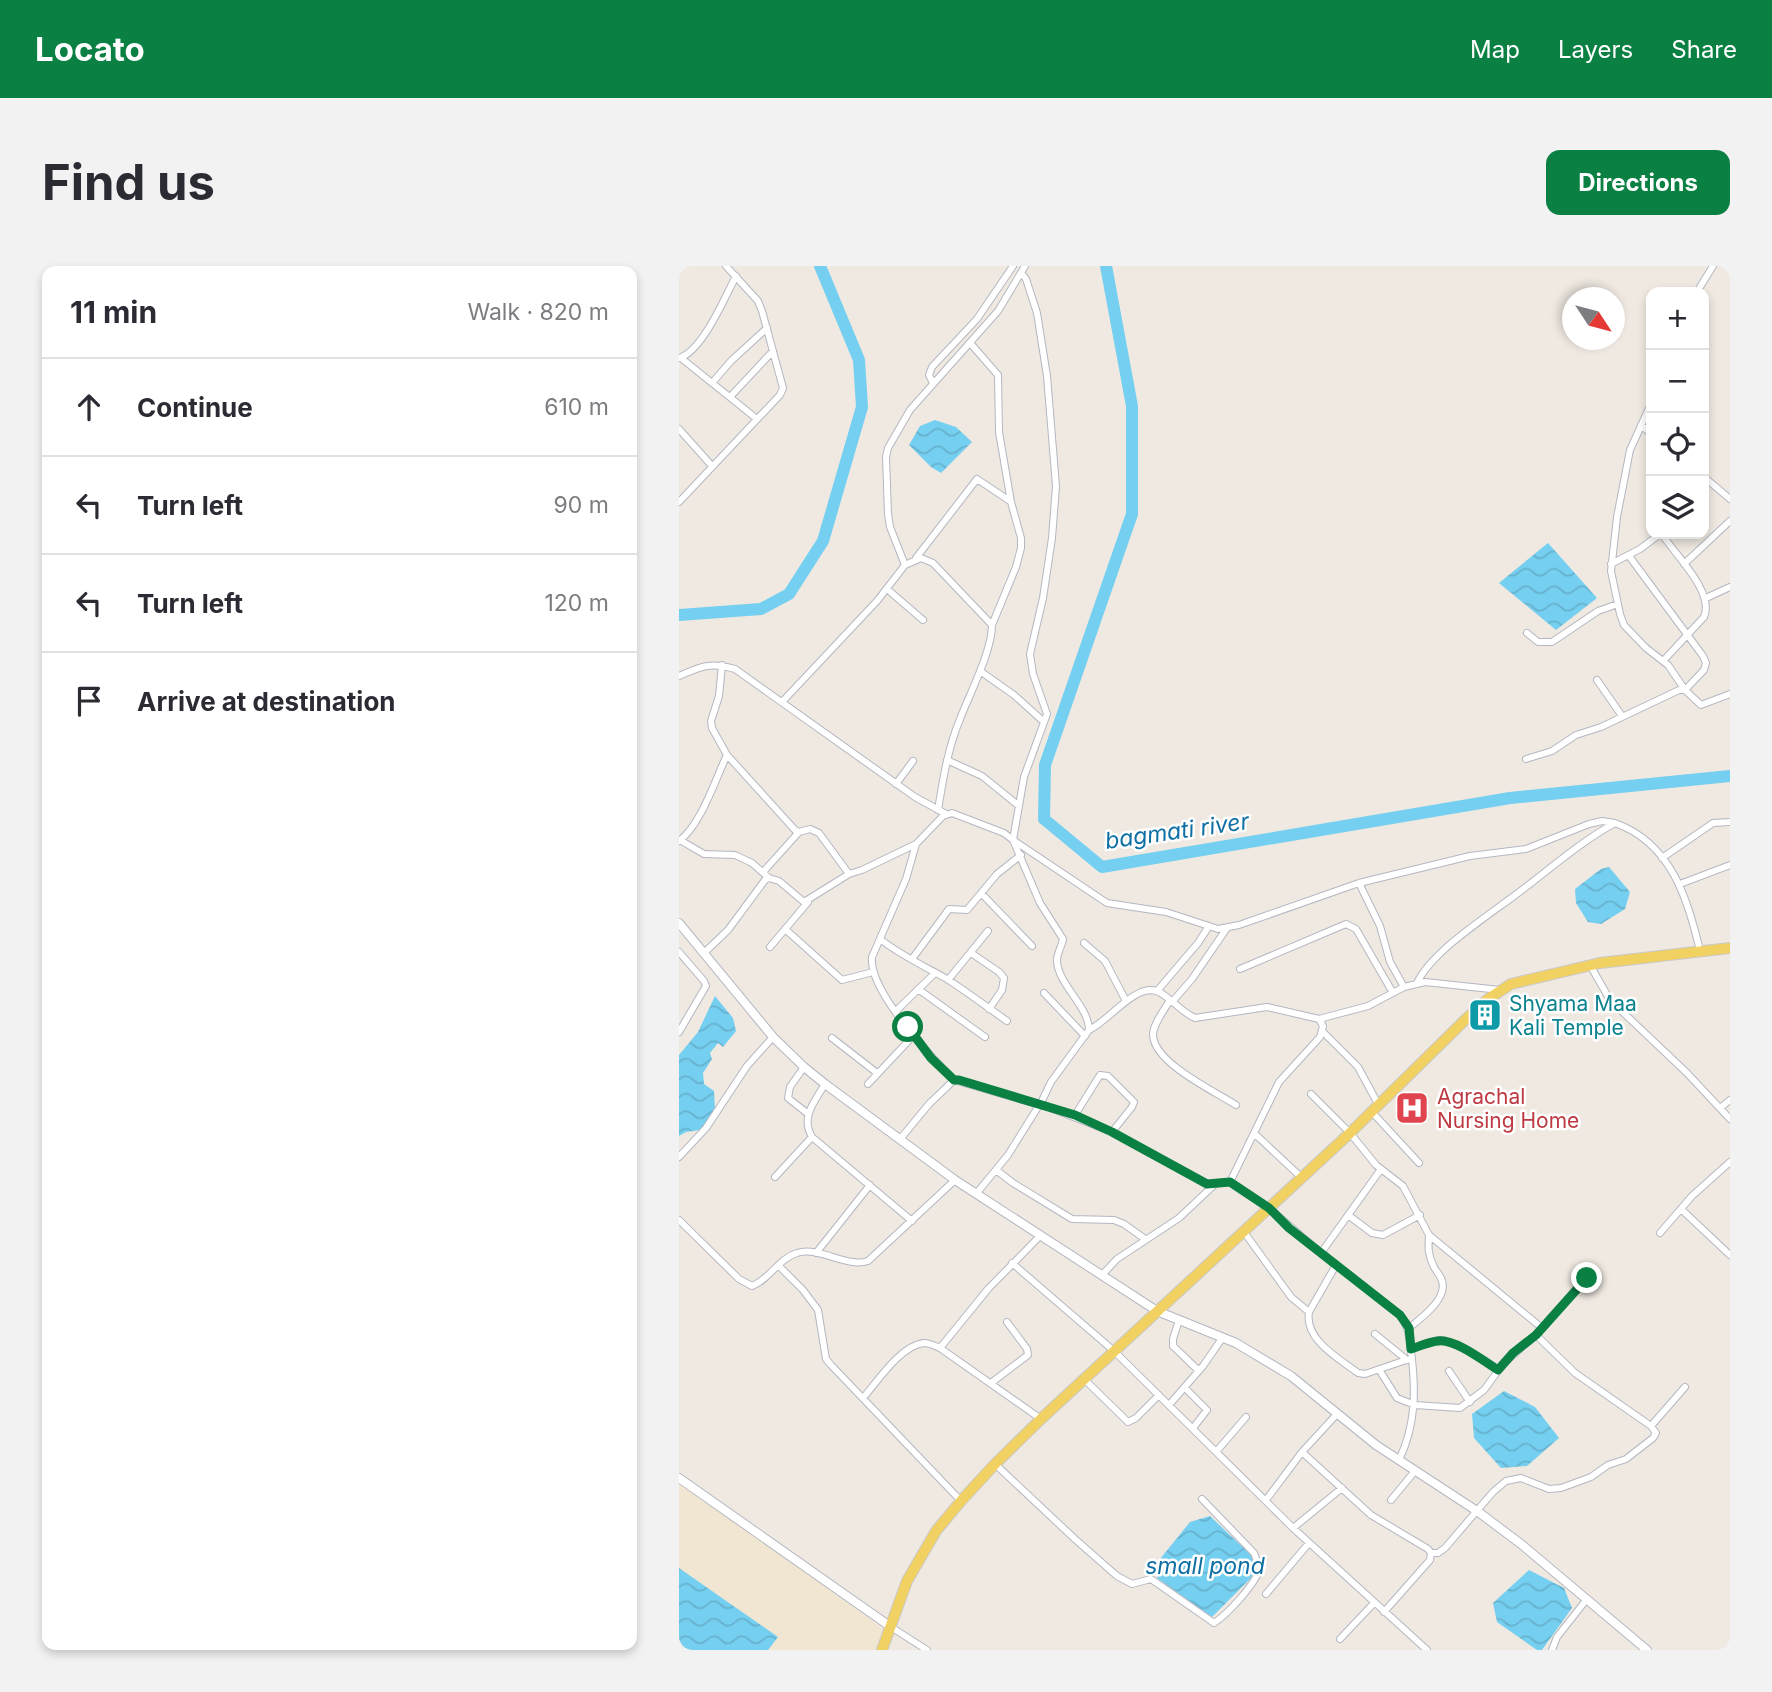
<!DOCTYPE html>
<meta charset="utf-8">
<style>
:root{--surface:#fff;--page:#f2f2f3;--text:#2b2b33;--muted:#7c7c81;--line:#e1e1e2;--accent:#0b8043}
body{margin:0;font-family:Inter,sans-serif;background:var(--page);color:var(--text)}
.controls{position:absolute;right:21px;top:21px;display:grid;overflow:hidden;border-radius:14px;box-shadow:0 4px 10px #0003}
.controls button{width:63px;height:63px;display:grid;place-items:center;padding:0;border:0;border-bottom:2px solid var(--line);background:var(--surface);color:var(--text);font:35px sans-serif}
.compass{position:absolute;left:883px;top:21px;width:63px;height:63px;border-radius:50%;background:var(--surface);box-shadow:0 4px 10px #0003;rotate:126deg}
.stop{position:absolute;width:21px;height:21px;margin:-16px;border:5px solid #0b8043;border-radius:50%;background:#fff}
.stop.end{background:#0b8043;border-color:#fff;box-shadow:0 2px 7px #0008}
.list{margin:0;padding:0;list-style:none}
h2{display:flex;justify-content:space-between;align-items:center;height:91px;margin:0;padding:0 28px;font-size:30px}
h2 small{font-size:23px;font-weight:400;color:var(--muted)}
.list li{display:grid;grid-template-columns:46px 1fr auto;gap:21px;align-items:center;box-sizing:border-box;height:98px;padding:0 28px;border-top:2px solid var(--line)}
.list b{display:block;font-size:26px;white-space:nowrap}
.list em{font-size:23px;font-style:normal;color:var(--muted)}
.icon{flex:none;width:38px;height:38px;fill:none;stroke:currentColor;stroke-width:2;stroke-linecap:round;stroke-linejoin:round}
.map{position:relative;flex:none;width:1051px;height:1384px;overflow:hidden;border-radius:14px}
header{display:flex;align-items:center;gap:42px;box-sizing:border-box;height:98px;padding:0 35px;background:var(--accent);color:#fff}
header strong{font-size:33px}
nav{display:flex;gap:38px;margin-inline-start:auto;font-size:24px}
.intro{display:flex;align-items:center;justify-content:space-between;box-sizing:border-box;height:168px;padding:0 42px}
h1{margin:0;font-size:49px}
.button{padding:18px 32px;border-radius:14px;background:var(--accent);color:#fff;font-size:24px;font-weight:700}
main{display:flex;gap:42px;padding:0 42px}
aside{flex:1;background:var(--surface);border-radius:14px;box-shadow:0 4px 10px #0003}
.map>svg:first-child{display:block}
.education{fill:#f0e6d1}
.water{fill:url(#water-waves)}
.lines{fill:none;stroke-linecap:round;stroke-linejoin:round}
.river{stroke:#75cff0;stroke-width:12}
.minor-casing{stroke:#b4b7c1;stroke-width:8}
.tertiary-casing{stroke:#b4b7c1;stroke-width:10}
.primary-casing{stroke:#c9c9c9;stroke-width:12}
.minor{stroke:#fff;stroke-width:6}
.tertiary{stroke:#fff;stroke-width:8}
.primary{stroke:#f2d163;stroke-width:10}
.route{stroke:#0b8043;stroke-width:9}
.labels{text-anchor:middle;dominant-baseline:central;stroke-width:5;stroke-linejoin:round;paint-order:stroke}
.culture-label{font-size:21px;fill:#0d838f;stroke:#fff;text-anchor:start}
.health-label{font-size:21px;fill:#be3a42;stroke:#fff;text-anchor:start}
.water-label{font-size:23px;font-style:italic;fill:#0d6fa3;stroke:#fff}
</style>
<header>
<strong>Locato</strong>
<nav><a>Map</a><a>Layers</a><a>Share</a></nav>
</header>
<div class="intro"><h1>Find us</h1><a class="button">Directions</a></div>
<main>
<aside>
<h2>11 min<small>Walk · 820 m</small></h2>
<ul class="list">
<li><svg class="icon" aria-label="ahead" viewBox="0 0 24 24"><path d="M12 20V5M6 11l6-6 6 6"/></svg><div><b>Continue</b></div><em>610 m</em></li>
<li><svg class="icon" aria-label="left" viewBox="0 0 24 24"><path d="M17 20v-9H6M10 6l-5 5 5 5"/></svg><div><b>Turn left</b></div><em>90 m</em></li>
<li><svg class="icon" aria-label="left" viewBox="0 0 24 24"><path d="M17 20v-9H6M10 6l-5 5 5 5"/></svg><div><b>Turn left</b></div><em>120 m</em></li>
<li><svg class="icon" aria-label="arrive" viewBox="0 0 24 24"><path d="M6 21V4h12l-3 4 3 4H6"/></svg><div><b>Arrive at destination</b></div></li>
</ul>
</aside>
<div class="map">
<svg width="1051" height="1384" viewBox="0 0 1051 1384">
<defs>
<pattern id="water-waves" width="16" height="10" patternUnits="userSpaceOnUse" patternTransform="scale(1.75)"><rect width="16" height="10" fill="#75cff0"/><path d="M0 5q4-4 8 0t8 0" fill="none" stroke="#66b2ce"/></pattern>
</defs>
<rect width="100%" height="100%" fill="#efe9e1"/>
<path class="education" d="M0,1216L206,1364L197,1384H0Z"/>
<path class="water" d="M256,154L277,161L293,176L262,207L252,201L230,179L241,160Z
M869,277L918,332L877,364L820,317Z
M930,601L951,626L946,643L922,658L909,656L897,637L896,623L922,603Z
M36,730L54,752L57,765L44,781L39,777L31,787L33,793L24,807L25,818L35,825L36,843L21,864L7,866L0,870V789L19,766Z
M825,1125L856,1141L880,1172L848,1200L822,1202L795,1172L793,1148Z
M531,1250L573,1290L576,1302L572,1312L533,1351L478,1312L481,1293L511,1256Z
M0,1302L99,1371L89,1384H0Z
M850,1304L885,1322L893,1342L863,1384H858L818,1356L814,1337Z"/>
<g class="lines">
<path class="river" d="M427,0L453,140V248L366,499L365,553L423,601L831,532L1051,510
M0,349L82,343L110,328L144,275L183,141L180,94L141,0"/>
<defs>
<path id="minor" d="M343,8L347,13L358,47L368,110L377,220L373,272L364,332L351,388L354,408L368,448L345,511L334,574L428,637L487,646L539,663L560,659L680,617L791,590L847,583L910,558L923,555L936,557
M1018,26L1034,0
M292,78L319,109L320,166L332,236L342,272V282L337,301L313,359
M0,92C23,86 46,31 57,10
M2,92L78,153
M33,117L52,95L88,62
M254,117L250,109L253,101L298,53L334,0
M51,131L94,85
M962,159L972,168
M0,163L33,200
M1025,211L1051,233
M0,236L101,129L104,122L83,45L79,35L47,0
M983,268C996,289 1036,326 1025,351L985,394
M950,290L1024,390L1027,397L1025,404L1006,424L989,399L967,382L945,359L941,348L932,305L938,251L951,184L972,138
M237,292L298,213L331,235
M932,298L961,283L981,268
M1005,298L1051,255
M226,299L242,292L254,297L313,359C313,385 291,427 281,453C269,482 264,513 259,544
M208,323L244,354
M1027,332L1051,321
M848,367L859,376H873L919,345L939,338
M43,399L40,430L32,455L33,462L48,489L116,564L120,566L131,563L140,567L170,608
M301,405L335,429L365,456
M0,410C23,400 31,396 56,403L236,531L267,548
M918,414L943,450
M103,436L198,335L226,299L211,261L209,248L207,191L209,182L231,144L319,45L346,0
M847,493L873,485L897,469L922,461L1000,424H1006L1022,439L1051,428
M268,494L303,510L340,540
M217,518L234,495
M1,574L25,588L56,589L73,597L90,612
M0,575C22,559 36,514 48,489
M983,592L1034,557L1051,556
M84,606L120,566
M680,617L701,660L711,696L725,721
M1001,618L1051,599
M302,627L353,680
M106,663L163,714L194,706
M201,673C221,689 245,700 268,713C288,726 308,741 328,755
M405,677L426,695L447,735
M91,681L129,636
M0,686L25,715L27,720L0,766
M26,686L49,664L86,614L90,612L100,615L125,636L170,608L183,604L237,578
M292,687L320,706L325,712L323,724L310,743
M233,693L270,643L288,644L318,608L342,589
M911,699L931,734L1008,807L1051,853
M561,703L667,658L677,663L714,727
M269,714L309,665
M738,717C753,685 810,649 839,627C871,603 901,576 936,557C992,577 1009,633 1021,685
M239,723L306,771
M478,725L519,677L530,660
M365,727L406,770
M491,734C486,743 474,758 474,769C475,797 535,825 557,839
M493,736L513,713L548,662
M217,745L256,707
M410,764C430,755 458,715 480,726C493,733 502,746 516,752L588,741L640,753L689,740L725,721L746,716L821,724
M644,766L679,801L699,838
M153,772L198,807
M125,801L111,821L109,832L128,847
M146,818C136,835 121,851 133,871L233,955
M189,818L235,769
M632,828L671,867L697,899L724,920L750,969L863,1062
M1041,842L1051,834
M692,845L740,897
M396,849L421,809L429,810L455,836L453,841L433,866
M576,868L623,912
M222,872L250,838L275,814L361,839L372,816L410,764C410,740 378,718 378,694C378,687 383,680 384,673L361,637L334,574L325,567L273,547L264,550L237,578L227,613L193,691C189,724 252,791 275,814
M0,891L27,862L68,800L94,771
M317,904L334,917L393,953L435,954L445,958L466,973
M96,911L133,871
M551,916L600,816L641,771L644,760L640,753
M297,928L329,889L359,841L364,839L433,866L528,918L551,916L590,942L642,987L721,1049C730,1061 730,1071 732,1085C737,1124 737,1159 720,1194
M1002,943L1051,989
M669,949L693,967L704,969L741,949
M0,954L60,1013L73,1020C90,1014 100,992 118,987C141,980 167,1002 189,995L276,914
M565,966L612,1031L630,1046
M981,967L1013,930L1051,896
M137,987L191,919
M642,987L702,903
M333,997L435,1085L614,1262L748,1384
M657,999L630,1046C625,1074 661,1093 679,1107L686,1108L733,1092
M100,1000L124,1024L139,1044L147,1093L152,1099L282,1235
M423,1009L438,993L500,952L535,919
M500,1054L494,1073V1080L520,1105
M730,1062C741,1053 769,1033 763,1015C762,1010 757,1005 755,1001C749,990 749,981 750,969
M696,1068L728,1094
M261,1082L309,1023L361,970
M732,1083C741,1080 750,1076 759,1074C775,1073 806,1096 819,1104
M701,1105L718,1132L736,1139L781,1142L805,1124L824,1098L857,1069L907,1012
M770,1105L791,1136
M405,1113L449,1156L457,1152L480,1129
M312,1117L349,1089L348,1083L328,1056
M506,1122L528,1144L514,1162
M184,1132C198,1116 222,1079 245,1077C251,1077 256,1080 261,1082L362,1153
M490,1139L524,1100L544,1071
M972,1160L1006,1121
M537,1186L567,1151
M623,1186L692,1249L749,1283L752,1287L751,1294L705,1346
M316,1198L397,1274L438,1310L453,1318L472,1313L535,1357C550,1347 575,1319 581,1303L575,1287L523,1233
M587,1234L623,1186L658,1148
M712,1234L736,1205
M614,1262L663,1222
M752,1287H759L766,1282L814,1226L827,1215L842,1212L870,1223L882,1222L912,1211L929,1199L947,1193L974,1172L977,1167L972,1160L896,1107L857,1069
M587,1328L630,1277
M212,1361L248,1384
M661,1373L695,1337
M873,1384L878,1371L908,1333"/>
<path id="tertiary" d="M0,657L94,771L125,801L146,818L276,914L478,1045L557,1077L612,1110L697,1179L798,1245L842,1278L968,1384
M0,1212L212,1361"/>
<path id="primary" d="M203,1384L228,1315L257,1265L282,1235L316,1198L362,1153L671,867L787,753L809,733L832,718L921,697L1051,682"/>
</defs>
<use href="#minor" class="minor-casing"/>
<use href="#tertiary" class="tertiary-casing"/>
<use href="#primary" class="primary-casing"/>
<use href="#minor" class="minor"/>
<use href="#tertiary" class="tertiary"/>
<use href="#primary" class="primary"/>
</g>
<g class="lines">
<path class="route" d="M229,761L252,792L275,814H280L396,849L433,866L528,918L551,916L590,942L610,962L721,1049L730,1062L732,1083C741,1080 750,1076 759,1075C775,1072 806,1096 819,1104L834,1087L857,1069L908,1012"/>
</g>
<defs>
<symbol id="building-square" viewBox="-11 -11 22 22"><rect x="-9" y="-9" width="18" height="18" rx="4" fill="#0f9aa8" stroke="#fff"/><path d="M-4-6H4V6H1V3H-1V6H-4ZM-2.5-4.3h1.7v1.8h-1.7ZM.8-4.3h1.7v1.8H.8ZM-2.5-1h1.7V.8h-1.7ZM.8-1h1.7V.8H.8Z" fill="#fff"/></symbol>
<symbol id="hospital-square" viewBox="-11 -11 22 22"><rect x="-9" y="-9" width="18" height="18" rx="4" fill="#e0444e" stroke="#fff"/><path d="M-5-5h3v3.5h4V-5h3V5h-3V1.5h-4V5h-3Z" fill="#fff"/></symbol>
</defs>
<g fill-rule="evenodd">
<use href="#building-square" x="787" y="730" width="38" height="38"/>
<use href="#hospital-square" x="714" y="823" width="38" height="38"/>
</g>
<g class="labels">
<g class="culture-label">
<text x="830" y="737">Shyama Maa<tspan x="830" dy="24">Kali Temple</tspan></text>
</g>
<g class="health-label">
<text x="758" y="830">Agrachal<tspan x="758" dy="24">Nursing Home</tspan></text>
</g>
<g class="water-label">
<text transform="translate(498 565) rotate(-8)">bagmati river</text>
<text x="526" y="1300">small pond</text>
</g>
</g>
</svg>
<div class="controls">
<button>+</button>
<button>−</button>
<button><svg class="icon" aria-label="locate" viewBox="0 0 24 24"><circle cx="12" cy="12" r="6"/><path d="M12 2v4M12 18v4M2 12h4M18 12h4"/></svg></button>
<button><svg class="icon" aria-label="layers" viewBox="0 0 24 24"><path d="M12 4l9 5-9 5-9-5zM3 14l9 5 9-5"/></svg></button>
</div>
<svg class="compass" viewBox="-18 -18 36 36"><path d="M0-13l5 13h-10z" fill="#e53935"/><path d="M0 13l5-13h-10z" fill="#7c7c81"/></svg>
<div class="stop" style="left:229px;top:761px"></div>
<div class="stop end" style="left:908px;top:1012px"></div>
</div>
</main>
